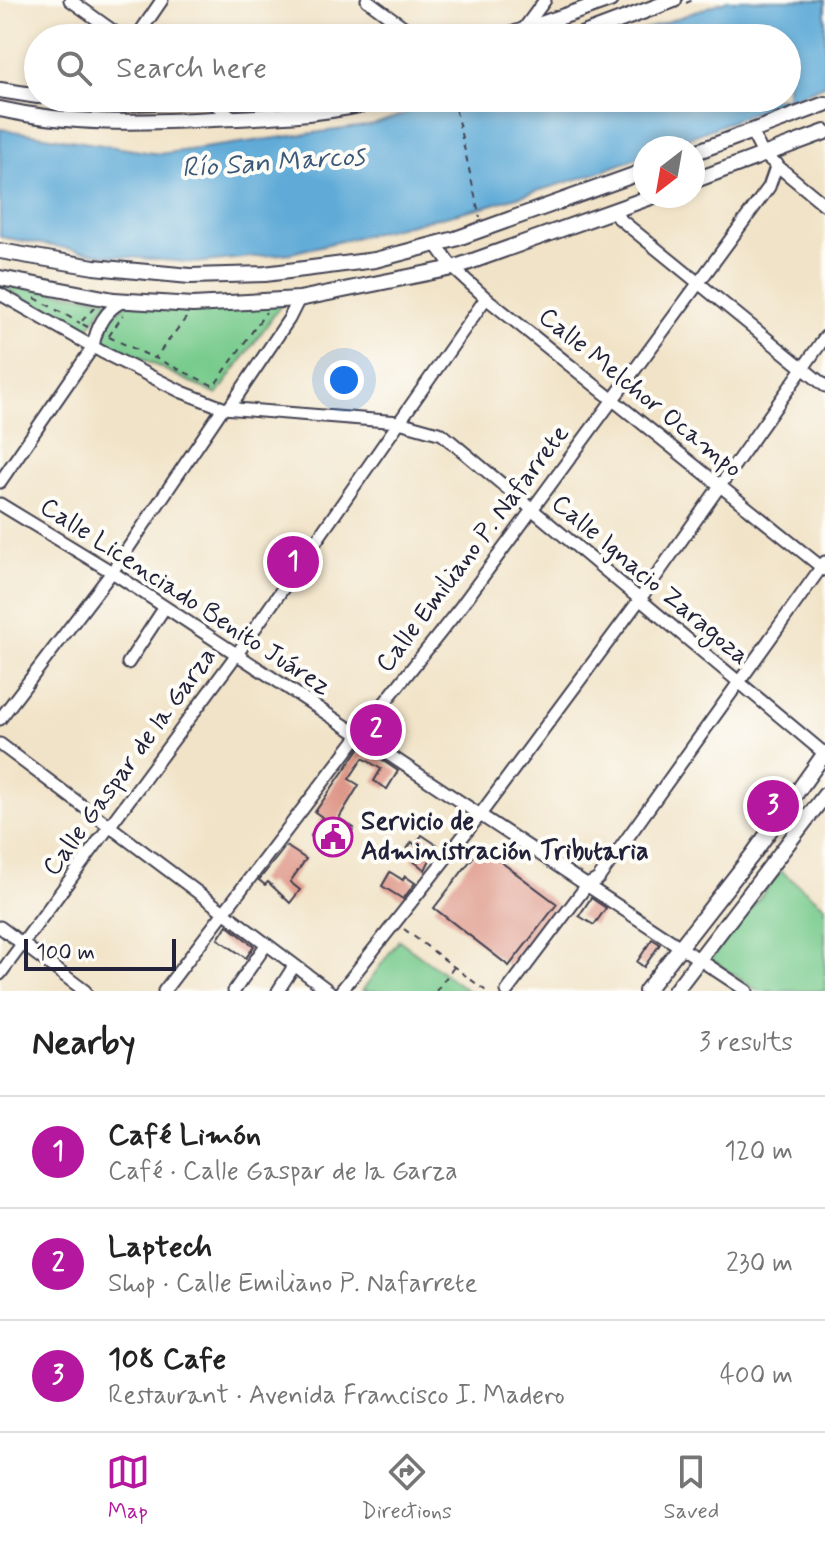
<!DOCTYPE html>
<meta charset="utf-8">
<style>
:root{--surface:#fff;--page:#f2f2f2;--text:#222;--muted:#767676;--line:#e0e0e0;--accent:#b5179e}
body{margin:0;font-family:Mynerve,sans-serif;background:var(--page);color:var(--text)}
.compass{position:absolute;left:633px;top:136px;width:72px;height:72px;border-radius:50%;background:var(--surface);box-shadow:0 4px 12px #0003;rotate:211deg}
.scale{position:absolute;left:24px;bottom:20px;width:152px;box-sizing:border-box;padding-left:8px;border:4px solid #22223b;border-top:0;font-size:22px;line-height:28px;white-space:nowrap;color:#22223b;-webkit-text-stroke:6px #fdfcf7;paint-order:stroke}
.you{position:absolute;left:344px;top:380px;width:28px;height:28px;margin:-20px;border:6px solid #fff;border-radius:50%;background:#1a73e8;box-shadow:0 0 0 12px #1a73e833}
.badge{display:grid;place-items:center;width:52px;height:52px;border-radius:50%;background:var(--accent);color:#fff;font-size:26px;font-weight:700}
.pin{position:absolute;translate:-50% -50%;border:4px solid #fff;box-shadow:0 2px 8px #0006}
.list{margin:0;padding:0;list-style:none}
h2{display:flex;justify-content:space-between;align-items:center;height:104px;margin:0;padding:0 32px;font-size:34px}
h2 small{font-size:26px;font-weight:400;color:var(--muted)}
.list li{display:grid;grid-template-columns:52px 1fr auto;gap:24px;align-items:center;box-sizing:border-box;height:112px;padding:0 32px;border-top:2px solid var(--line)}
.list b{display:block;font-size:30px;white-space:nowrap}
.list p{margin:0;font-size:26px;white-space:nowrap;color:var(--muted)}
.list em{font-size:26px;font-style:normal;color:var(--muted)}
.icon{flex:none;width:44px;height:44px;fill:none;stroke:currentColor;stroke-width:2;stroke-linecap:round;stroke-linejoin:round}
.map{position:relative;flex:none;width:825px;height:991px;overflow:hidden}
.search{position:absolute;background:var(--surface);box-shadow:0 4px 12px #0003;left:24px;right:24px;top:24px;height:88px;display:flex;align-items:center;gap:20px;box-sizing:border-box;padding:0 28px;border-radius:44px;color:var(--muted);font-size:30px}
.sheet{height:440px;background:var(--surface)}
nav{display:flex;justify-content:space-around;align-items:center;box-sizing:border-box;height:112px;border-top:2px solid var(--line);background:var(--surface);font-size:22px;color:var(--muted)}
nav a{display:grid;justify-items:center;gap:4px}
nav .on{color:var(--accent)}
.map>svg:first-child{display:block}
.green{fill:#78cb8d;stroke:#4d7664;stroke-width:2}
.water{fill:#5faad7;stroke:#406689;stroke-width:2}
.building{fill:#de9687}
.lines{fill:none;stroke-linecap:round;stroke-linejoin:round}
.minor-casing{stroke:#413f50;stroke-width:15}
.major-casing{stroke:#413f50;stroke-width:18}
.path{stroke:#413f50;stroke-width:2;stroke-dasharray:6 6;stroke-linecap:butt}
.minor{stroke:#fff;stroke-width:11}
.major{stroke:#fff;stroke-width:14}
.labels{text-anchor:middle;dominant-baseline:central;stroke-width:8;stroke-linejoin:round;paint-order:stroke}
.street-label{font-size:26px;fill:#22223b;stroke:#fdfcf7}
.poi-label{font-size:26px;font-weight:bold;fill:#22223b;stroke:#fdfcf7;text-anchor:start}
.water-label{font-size:28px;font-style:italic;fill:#3a5879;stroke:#fdfcf7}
</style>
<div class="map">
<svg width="825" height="991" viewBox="0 0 825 991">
<rect width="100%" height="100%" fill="#fdfcf7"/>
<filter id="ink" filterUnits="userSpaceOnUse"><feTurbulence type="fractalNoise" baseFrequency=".0125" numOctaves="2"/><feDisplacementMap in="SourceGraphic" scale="16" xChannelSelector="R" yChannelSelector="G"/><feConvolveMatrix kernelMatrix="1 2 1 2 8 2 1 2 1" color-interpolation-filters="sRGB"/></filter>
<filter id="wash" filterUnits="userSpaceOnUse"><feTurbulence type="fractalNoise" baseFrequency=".006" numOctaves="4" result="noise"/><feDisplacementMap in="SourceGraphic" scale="32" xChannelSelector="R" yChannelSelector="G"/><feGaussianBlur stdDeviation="1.8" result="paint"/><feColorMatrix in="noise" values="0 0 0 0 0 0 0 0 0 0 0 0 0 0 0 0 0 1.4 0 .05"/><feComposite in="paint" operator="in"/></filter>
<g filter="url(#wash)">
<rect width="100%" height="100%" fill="#f1e3c7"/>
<path class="green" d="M0,285L109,299L85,333Z
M126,304L281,305L217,395L99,338L112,316Z
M781,871L825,906V991H758L711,959Z
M399,940L468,991H362Z"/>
<path class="water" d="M728,0H825V85L662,148H645V155L594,174L487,206L291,253L196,263L105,255L0,237V129L159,154L372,125L450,98H787V38H622Z"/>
<g id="blocks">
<path class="building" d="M361,746L398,771L387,789L374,781L381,769L363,758L349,779L359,785L339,818L354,828L338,853L311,836L322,817L315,812Z
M422,835L437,845L425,870L412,860L414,856L406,850L412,842L415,845Z
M286,846L306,859L290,882L300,890L290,903L268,882L265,885L259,880Z
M481,847L557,904L509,966L434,908Z
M390,872L403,880L405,876L415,883L403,899L382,886Z
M591,898L606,908L594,925L579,916Z
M227,925L254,946L246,958L218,939Z
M652,939L660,944L644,967L637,962Z"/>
</g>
</g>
<g filter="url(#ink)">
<use href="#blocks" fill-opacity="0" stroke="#413f50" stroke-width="2"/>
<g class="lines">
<defs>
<path id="minor" d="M70,0L123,38
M367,0L419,38
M523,30L545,0
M136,38L162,0
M206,98L234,118
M751,131L763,154L825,205
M610,211L825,386
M436,244L453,268L486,298L825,570
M0,294L102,352L182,392L223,408L399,422L442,434L825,754
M229,408L289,319L299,299
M0,482L93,347C96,328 105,309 124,301
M0,504L112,572L747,991
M128,663L165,607
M0,719L112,572L223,408
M0,744L329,991
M0,927L85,991
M0,974L237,654L486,298
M164,991L359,735L459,609L769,187L777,164
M234,991L266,945
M278,991L294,966
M341,991L479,816L640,599L825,337
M507,991L587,885L598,879L825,562"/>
<path id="major" d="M501,38L610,0
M573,38L674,0
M0,90L38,96
M54,98L105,104L251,98
M0,109C70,125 142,123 213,119C277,116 326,115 389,98
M693,153L825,104
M693,181L825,132
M0,251L94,267L190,276L265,274L375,260L455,239L645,171
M0,278L114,300L193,305L299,299L453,268L654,196
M646,991L753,854L825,753
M675,991L825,795"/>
</defs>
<use href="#minor" class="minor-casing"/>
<use href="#major" class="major-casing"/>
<path class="path" d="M686,3L693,0
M453,98L480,218
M401,104L421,98
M35,298L80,323
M186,318L155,358L214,386L266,312
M88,327L80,323L94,308
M109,336L123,315
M109,337L154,358
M404,929L486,991
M436,991L454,967"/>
<use href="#minor" class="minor"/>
<use href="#major" class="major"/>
</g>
</g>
<defs>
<symbol id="civic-ring" viewBox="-11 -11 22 22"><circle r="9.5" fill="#fdfcf7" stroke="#b5179e" stroke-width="1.5"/><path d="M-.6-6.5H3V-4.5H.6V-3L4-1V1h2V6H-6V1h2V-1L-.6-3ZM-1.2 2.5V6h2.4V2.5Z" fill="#b5179e"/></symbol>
</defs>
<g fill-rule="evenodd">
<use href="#civic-ring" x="311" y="815" width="44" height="44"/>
</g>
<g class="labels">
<g class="street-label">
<text transform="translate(640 393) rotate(39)">Calle Melchor Ocampo</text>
<text transform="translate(473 549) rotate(-53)">Calle Emiliano P. Nafarrete</text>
<text transform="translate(650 580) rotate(40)">Calle Ignacio Zaragoza</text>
<text transform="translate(185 597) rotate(33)">Calle Licenciado Benito Juárez</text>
<text transform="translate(130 762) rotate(-54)">Calle Gaspar de la Garza</text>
</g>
<g class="poi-label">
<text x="361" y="822">Servicio de<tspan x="361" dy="30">Administración Tributaria</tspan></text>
</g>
<g class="water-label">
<text transform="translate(273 163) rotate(-4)">Río San Marcos</text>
</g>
</g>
</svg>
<svg class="compass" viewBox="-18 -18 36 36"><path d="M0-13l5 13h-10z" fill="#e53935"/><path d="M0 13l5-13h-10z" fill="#767676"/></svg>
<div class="scale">100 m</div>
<div class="you"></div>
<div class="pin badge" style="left:293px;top:562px">1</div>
<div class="pin badge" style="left:376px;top:730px">2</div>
<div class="pin badge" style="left:773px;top:806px">3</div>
<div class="search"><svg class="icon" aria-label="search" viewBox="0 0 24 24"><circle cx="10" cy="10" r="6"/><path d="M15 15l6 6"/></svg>Search here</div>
</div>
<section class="sheet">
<h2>Nearby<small>3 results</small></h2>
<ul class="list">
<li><span class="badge">1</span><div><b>Café Limón</b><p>Café · Calle Gaspar de la Garza</p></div><em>120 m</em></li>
<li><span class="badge">2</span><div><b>Laptech</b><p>Shop · Calle Emiliano P. Nafarrete</p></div><em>230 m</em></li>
<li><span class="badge">3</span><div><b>108 Cafe</b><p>Restaurant · Avenida Francisco I. Madero</p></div><em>400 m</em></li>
</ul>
</section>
<nav>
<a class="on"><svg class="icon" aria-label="map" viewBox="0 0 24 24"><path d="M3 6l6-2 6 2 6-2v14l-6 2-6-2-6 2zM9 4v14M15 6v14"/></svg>Map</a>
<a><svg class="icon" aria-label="directions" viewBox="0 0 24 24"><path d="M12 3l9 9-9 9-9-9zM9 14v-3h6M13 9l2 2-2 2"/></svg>Directions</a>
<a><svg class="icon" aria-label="saved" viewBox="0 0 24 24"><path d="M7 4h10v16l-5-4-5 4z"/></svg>Saved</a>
</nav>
